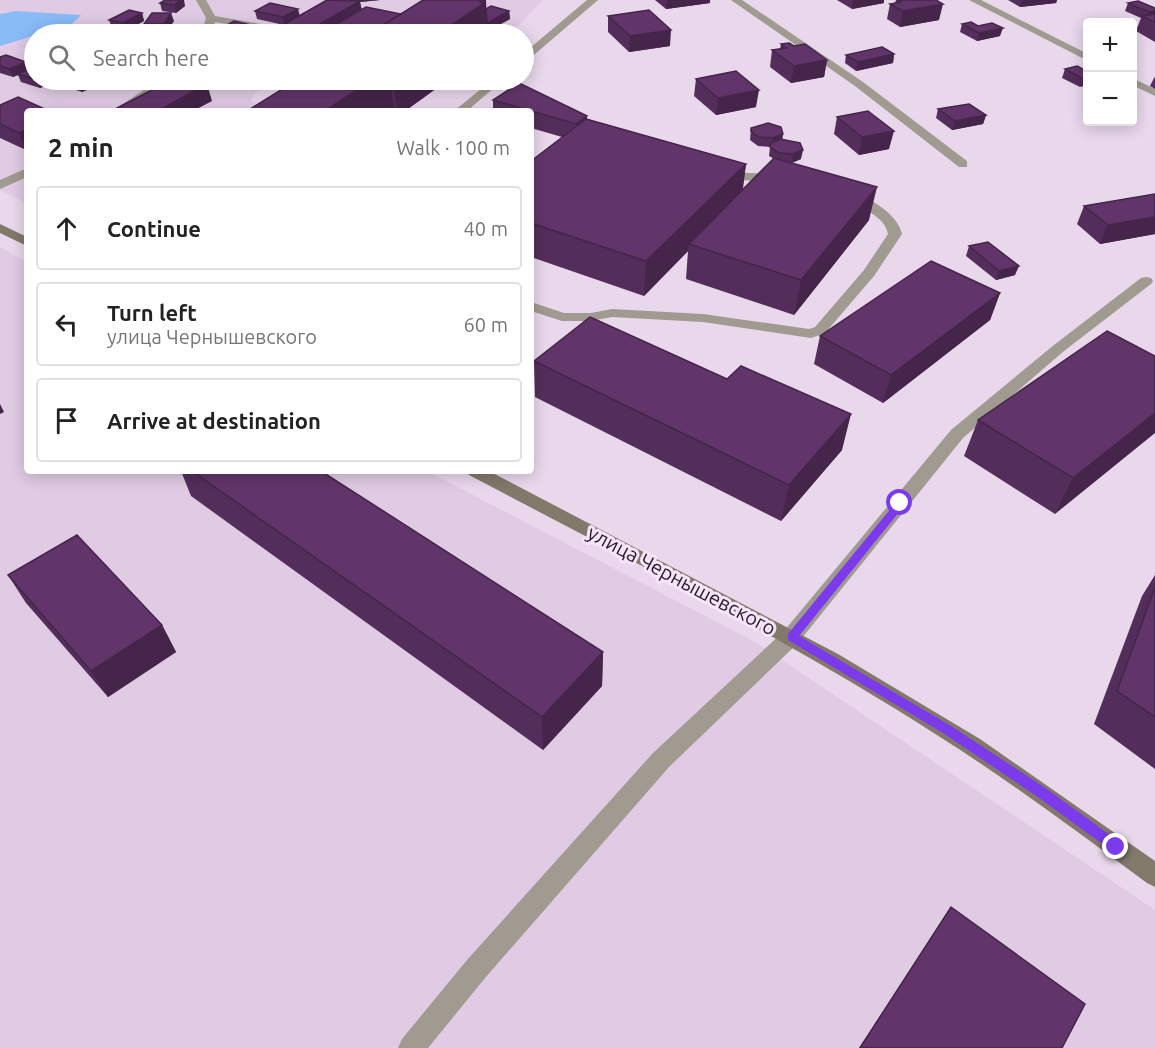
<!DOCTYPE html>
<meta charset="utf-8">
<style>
:root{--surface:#fff;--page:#f6f6f6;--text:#222;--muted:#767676;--line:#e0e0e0}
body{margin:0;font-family:Ubuntu,sans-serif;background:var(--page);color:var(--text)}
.controls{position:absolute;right:18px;top:18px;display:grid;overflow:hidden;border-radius:6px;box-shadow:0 3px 15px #0003}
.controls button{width:54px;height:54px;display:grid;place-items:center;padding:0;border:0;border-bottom:2px solid var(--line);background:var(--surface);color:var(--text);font:30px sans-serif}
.stop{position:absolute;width:18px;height:18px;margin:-14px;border:4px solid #7c3aed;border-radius:50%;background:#fff}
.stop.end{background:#7c3aed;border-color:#fff;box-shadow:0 2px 6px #0008}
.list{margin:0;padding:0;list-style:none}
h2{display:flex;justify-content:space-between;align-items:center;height:78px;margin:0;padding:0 24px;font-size:26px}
h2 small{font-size:20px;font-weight:400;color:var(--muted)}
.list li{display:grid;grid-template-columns:39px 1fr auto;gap:18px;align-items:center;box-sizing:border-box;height:84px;margin:0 12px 12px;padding:0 12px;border:2px solid var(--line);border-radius:6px}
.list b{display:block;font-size:22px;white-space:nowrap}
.list p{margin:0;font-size:20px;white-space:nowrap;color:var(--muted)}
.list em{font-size:20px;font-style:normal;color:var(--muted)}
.icon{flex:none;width:33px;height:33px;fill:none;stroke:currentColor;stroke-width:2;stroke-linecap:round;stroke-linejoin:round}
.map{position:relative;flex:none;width:1155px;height:1048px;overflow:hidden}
.search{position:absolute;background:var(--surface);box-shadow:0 3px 15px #0003;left:24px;top:24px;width:510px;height:66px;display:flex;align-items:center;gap:15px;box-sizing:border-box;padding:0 21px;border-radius:33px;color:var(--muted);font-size:22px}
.panel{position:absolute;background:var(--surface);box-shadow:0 3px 15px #0003;left:24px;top:108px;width:510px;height:366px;border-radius:6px}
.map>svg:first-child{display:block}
.built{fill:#e0cae4}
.water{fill:#89bbf7}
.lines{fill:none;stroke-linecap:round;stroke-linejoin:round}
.lane{fill:#a09a90;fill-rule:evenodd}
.street{fill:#a09a90;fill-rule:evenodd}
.secondary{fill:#82796b;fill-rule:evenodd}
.wall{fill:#542e5b}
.shaded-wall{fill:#45254a}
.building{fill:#62356a;stroke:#45254a;stroke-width:1.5}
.route{fill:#7c3aed}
.labels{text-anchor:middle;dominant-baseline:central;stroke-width:6;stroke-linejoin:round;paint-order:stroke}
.street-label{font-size:20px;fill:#251e26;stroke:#f7e4fa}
</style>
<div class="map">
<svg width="1155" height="1048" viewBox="0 0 1155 1048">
<rect width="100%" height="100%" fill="#e9d7ec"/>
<path class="built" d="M0,0H543L510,34H466L378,15L347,34H34V80H276L254,94L251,102L275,110L272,111H27V203L0,190Z
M0,247L27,262V471H427L755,642L1155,910V1048H0Z"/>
<path class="water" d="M16,11L81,15L72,24L0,46V14Z"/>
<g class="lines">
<path class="lane" d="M196,0H206L215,16L296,30L301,33L288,34L215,22L211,34H201L206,18Z
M159,80H170L125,111H112Z
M492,80H501L538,97L537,99H529L492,83Z
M27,168V177L0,189V180Z
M720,172L780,174L786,178L780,182L716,179V173Z
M851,192C869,197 898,214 902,234L874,276L825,333L811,338L703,322L612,317L591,321H562L531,311V302L564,313H591L612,309L703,314L809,329L815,327L864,270L888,234C885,216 861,208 847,199L845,196L847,193Z
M1146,277L1151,278L1153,281L1151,284L1064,351L963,438L798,643L669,767L485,978L428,1048H398L402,1039L467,960L653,753L784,631L951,430L1054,345L1141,278Z"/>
<path class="street" d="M587,0H598L528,60L524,61V53Z
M731,0H742L863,82L967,161V167H959L855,86Z
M969,0H981L1088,54V61Z
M1132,78L1155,89V96L1132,85Z
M492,80H503L467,111H454Z"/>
<path class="secondary" d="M0,224L27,237V246L0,233Z
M466,471H489L838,654L980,739L1155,861V887L1147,883C1079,833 1011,782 940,737C789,640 628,559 469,475Z"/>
</g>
<path class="wall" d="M327,0H380L360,2L362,10L401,14L430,1L486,0V9L509,11L510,19L488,31L284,25L257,19L255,11L299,16Z
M655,0H710V3L666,9Z
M837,0H884V3L852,9Z
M896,0H910L939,20L900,27L887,19L890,4L895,3Z
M1008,0H1057L1056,3L1020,7Z
M160,3L185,6L176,13L162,11Z
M1128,3L1155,8V42L1136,31L1141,18L1125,11Z
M142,13L144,21L125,31L112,28L109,20Z
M608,16L670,46L629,52L608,32Z
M174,21L166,32H147L144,24Z
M962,24L1000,36L977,41L960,32Z
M217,31L253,33L250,34H218Z
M781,44L794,46L827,60L824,77L791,83L770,67L772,50L780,49Z
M894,54L893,63L856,71L845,63L846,55Z
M0,57L29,69L55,82L40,88L21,82L18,75L13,77L0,73Z
M1065,69L1088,72L1080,87L1062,78Z
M1155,77V89L1150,86L1154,78Z
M696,79L756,107L716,115L694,96Z
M59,80H110L82,92L61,85Z
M284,80H448L405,111H247L290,84L284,82Z
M18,97L26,150L0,138V105Z
M493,100L587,119L746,164L742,191L774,159L769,156L770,147L758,146L750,140L751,128L782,139L801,159L791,163L869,220L794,315L686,279L688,251L644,296L531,257V161L562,137L531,128V111H493Z
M938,109L986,115L983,124L952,130L936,118Z
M837,117L889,149L859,155L834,134Z
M1155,194V234L1100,244L1077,224L1084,206Z
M969,246L1015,275L996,280L966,256Z
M1000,293L990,320L883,403L814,364L820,336Z
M1155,356L1055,514L964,456L978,420Z
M534,361L727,379L842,450L781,521L535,397Z
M181,471H321L603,652L602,686L543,750L191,496Z
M8,575L162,625L176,652L108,697L26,603Z
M1155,575V769L1094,724L1142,596Z
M951,907L1062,1048H859Z"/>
<path class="shaded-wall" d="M181,0H184L185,6L176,13L174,5Z
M351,0H380L360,2L364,23L346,34H303Z
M483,0H486L487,23L509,11L510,19L488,31V34H438Z
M667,0H710V3L666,9Z
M853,0H884V3L852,9Z
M1023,0H1057L1056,3L1020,7Z
M943,4L939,20L900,27L903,11Z
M298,9L300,17L285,25L283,17Z
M1155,11V18H1147L1149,12Z
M142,13L144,21L125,31L123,23Z
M171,13L174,21L166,32L164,24Z
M251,25L253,33L250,34H234Z
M1003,28L1000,36L977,41L979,33Z
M671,30L670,46L629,52L630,36Z
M894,54L893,63L856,71L858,62Z
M827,60L824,77L791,83L794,66Z
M26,62L30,70L18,74V75L13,77L9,69Z
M1088,78V85L1080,87L1083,79Z
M37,80H54L55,82L40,88Z
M77,80H110L82,92Z
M371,80H390L394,111H325Z
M393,80H448L405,111H397Z
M207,84L212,101L193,111H158Z
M759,90L756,107L716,115L718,98Z
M986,115L983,124L952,130L955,121Z
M587,116V133L576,141V124Z
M27,129V150H26L19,133Z
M894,131L889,149L859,155L862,137Z
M783,134L782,143L772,147L773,138Z
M803,150L801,159L792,163L793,154Z
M746,164L742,197L689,244L688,251L644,296L646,261Z
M877,187L869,220L794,315L801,280Z
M1155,217V234L1100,244L1108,225Z
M1019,266L1015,275L996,280L999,271Z
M1000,293L990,320L883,403L891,375Z
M0,404L4,412L0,414Z
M1155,413V433L1055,514L1073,478Z
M851,414L842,450L781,521L789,485Z
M162,625L176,652L108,697L91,671Z
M603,652L602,686L543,750L542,717Z"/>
<path class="building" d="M165,0H181L174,5L160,3Z
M327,0L360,1L303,34H267Z
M423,0H483L480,2L484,3L438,34H369Z
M898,0H936L943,4L903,11L890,4L901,2Z
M1138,1L1155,8V11L1149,12L1128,3Z
M270,3L298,9L283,17L255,11Z
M491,6L509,11L487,23L486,9Z
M366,7L401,14L369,34H319Z
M129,10L142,13L123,23L109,20Z
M649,10L671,30L630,36L608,16Z
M152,13H171L164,24H144Z
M1155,14V22L1142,16Z
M234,21L251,25L234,34L217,31Z
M971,22L978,26L992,23L1003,28L979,33L962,24Z
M789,43L794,46L805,44L827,60L794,66L772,50L786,48L781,44Z
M882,47L894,54L858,62L846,55Z
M6,55L26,62L9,69L0,66V57Z
M1077,66L1088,72V78L1083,79L1065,69Z
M32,67L34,68V79L18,74Z
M736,71L759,90L718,98L696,79Z
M171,80H192L207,84L158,111H122L115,109Z
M297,80H371L325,111H247Z
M519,83L587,116L576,124L493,100Z
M18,97L49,111H27V129L19,133L0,124V105Z
M969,104L986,115L955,121L938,109Z
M868,111L894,131L862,137L837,117Z
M586,119L746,164L646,261L531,223V161Z
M768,123L781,127L783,134L773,138L759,137L751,131V128Z
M780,139L800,143L803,150L793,154L779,153L770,147L771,143Z
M774,158L877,187L801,280L689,244Z
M1155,194V217L1108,225L1084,206Z
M988,242L1019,266L999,271L969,246Z
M931,261L1000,293L891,375L820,336Z
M590,317L727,379L741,366L851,414L789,485L534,361Z
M1107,331L1155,356V413L1073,478L978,420Z
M192,471H321L603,652L542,717Z
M77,535L162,625L91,671L8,575Z
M1155,587V717L1117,691Z
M951,907L1085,1004L1062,1048H860Z"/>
<path class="route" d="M900,500L904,501V506L799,636L951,726L1044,787L1121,843L1123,847L1121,851H1112L1035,795L943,733L788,640V634L897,501Z"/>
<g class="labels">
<g class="street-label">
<text transform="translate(682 580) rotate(28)">улица Чернышевского</text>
</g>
</g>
</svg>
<div class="controls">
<button>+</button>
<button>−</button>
</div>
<div class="stop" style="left:900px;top:503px"></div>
<div class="stop end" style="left:1116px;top:847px"></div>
<div class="search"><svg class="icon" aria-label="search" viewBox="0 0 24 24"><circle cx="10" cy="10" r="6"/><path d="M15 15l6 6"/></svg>Search here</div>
<section class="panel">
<h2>2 min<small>Walk · 100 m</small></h2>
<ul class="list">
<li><svg class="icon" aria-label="ahead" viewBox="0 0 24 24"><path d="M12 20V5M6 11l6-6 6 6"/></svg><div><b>Continue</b></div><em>40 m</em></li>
<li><svg class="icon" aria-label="left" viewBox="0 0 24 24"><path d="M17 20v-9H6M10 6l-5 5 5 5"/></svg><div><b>Turn left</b><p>улица Чернышевского</p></div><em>60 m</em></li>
<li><svg class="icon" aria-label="arrive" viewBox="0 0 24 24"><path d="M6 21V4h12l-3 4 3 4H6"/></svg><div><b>Arrive at destination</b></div></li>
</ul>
</section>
</div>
